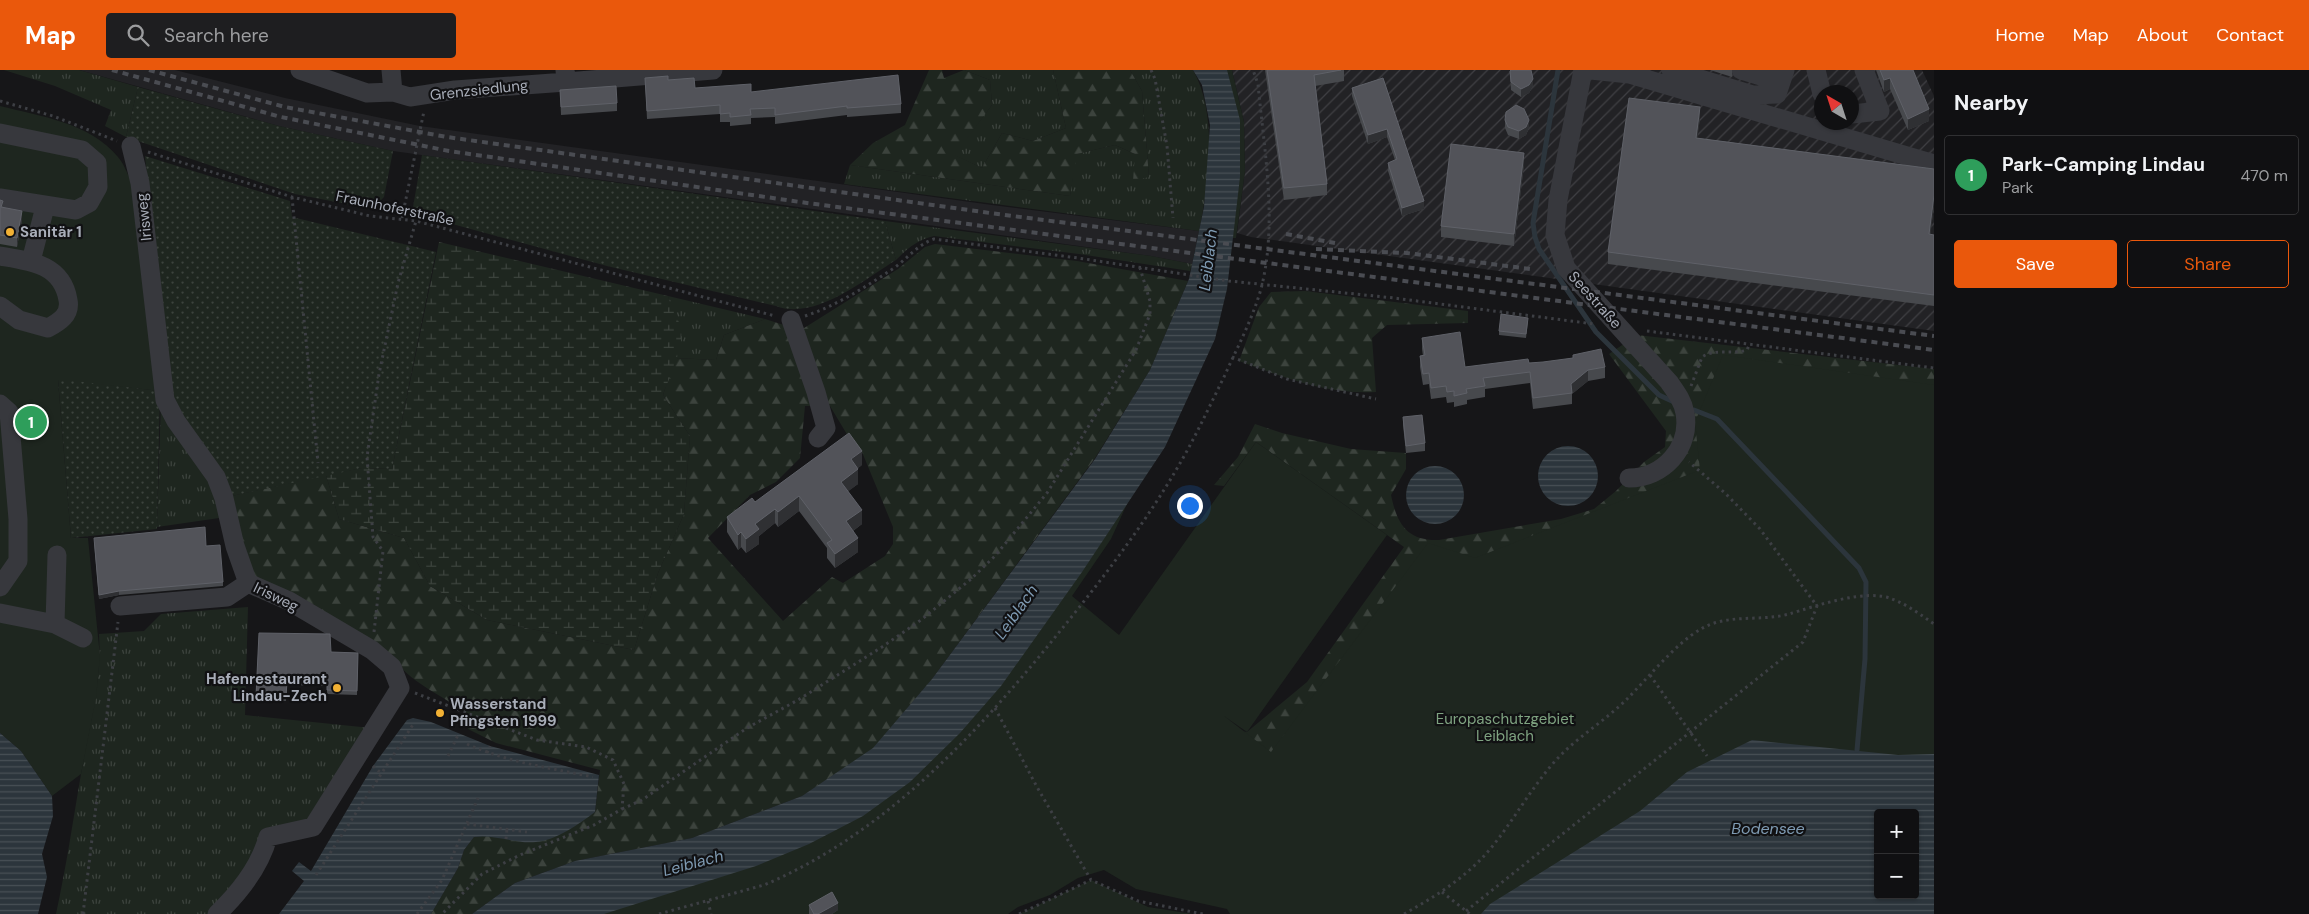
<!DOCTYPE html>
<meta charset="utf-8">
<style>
:root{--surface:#101012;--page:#1e1e20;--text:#f1f3f6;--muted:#9c9d9f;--line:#303032;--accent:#ea580c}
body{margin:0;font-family:"DM Sans",sans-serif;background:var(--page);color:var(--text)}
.controls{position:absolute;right:15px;bottom:15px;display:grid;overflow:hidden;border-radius:5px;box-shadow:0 1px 4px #0004}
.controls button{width:45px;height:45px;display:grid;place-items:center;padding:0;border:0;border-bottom:1px solid var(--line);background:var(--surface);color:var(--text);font:25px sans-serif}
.compass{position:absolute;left:1814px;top:15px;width:45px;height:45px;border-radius:50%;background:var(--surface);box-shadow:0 1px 4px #0004;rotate:321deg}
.you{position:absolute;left:1189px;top:435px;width:18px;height:18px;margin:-12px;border:4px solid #fff;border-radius:50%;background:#1a73e8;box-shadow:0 0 0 8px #1a73e833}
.badge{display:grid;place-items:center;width:32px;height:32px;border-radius:50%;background:var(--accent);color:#fff;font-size:16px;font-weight:700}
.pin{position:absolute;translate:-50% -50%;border:2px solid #fff;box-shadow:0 1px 5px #0006}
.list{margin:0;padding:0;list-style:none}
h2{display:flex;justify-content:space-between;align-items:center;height:65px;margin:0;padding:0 20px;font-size:21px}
h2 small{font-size:16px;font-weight:400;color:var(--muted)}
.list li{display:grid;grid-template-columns:32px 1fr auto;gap:15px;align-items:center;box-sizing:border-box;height:80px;margin:0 10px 10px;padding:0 10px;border:1px solid var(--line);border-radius:5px}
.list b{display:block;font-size:19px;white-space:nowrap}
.list p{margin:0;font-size:16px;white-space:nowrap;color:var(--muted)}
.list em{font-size:16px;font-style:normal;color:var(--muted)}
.actions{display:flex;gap:10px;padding:15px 20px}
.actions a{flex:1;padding:11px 0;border:1px solid var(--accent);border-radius:5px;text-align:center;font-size:18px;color:var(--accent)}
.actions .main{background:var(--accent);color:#fff}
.icon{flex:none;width:28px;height:28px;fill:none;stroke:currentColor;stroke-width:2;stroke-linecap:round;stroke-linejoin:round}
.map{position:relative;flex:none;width:1934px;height:844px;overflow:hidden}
header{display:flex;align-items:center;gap:30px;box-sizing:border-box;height:70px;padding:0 25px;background:var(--accent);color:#fff}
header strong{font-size:24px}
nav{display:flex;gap:28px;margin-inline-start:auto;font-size:18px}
.search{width:350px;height:45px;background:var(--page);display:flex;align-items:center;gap:12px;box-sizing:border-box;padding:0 18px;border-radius:5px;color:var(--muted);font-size:19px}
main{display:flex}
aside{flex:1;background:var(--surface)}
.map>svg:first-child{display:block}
.built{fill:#222225}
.industrial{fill:url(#industrial-furrows);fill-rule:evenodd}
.grass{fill:url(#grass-tufts)}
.forest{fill:url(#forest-firs);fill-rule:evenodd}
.wetland{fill:url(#wetland-marsh)}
.park{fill:#1e261f}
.garden{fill:url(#garden-dots)}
.water{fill:url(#water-rules);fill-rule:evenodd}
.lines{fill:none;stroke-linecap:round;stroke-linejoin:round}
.stream{stroke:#2c353c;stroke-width:5}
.path{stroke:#3d3f44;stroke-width:3;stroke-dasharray:2.5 4;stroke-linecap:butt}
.minor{stroke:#37383d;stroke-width:19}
.rail{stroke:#4a4c52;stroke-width:4;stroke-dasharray:6 5;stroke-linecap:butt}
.wall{fill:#47494d}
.shaded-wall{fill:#2f3033}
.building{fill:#525359;stroke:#5f6168}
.poi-dot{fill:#f2b134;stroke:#111113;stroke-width:2}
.labels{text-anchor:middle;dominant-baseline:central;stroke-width:4.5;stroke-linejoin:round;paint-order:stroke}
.street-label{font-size:15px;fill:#a8adb8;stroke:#111113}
.poi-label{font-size:15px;font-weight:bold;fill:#a8adb8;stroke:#111113;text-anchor:start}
.park-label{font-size:15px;fill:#7fa381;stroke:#111113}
.water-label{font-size:16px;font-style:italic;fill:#7f9bb3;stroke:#111113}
</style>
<header>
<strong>Map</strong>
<div class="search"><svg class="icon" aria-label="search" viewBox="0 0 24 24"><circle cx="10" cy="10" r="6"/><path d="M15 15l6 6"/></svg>Search here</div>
<nav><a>Home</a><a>Map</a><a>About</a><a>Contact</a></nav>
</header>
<main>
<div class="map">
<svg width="1934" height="844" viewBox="0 0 1934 844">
<defs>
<pattern id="industrial-furrows" width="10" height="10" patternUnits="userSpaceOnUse" patternTransform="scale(1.25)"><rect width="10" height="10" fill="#222225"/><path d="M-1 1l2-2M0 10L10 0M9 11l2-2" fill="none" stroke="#3f3f43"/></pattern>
<pattern id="grass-tufts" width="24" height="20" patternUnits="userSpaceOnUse" patternTransform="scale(1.25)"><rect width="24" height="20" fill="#1e261f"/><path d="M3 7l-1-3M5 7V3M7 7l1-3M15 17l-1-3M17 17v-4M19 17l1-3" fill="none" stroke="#3c433d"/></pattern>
<pattern id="forest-firs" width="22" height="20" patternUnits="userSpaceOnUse" patternTransform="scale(1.25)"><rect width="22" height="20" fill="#1e261f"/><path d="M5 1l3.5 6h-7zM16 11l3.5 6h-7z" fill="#3c433d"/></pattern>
<pattern id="wetland-marsh" width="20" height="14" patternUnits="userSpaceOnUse" patternTransform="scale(1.25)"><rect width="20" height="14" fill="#1e261f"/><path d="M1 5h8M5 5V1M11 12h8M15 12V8" fill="none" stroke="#3c433d"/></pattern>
<pattern id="garden-dots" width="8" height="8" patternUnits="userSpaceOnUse" patternTransform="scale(1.25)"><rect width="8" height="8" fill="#1e261f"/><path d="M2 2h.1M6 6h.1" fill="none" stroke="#3c433d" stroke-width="1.8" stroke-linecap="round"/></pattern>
<pattern id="water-rules" width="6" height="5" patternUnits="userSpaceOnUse" patternTransform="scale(1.25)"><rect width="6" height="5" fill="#2c353c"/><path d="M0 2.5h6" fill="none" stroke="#485056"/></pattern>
</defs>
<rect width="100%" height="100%" fill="#161618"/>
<path class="built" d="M79,0H175L285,28L420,56L992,135L1199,161L1192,194L1151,186L393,81L279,56Z"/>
<path class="industrial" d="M1232,0H1922L1934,26V261L1251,167L1237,163L1245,101L1244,52ZM1822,22H1852V52H1822Z"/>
<path class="grass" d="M4,0H79L138,17L126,67L105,56L111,40L55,16Z
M964,0H1053L1066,58L1033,71L1002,63L982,98L954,85L992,35L990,10Z
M1130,0H1193C1218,44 1209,113 1199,161L844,114L850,95L1070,126L1076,84L1115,75L1135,84L1149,107L1142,21Z
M885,151L1151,186L1192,194L1190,201L1079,184L934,166C917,170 908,178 896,190Z
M668,226L765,249L724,265L716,290L675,288C687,257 674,254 668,226Z
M161,331L214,407L226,447L157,457Z
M248,537L245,645L371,658L311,752L260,784L213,844H56C66,798 73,751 81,704C89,657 102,612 99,564L144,561L161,544Z"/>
<path class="forest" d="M929,0H942L944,8L964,0L990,10L992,35L955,85L982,98L1002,63L1033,71L1066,58L1053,0H1130L1142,21L1149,107L1133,111L1135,84L1115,75L1077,84L1070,126L850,95L873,73L905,55Z
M935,174L1077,191L1188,211L1150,300L1095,388L932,609L873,679L802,726L692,768L575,791L515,813L472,844H431L458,798L464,780L474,767L488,765L536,772L595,742L600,700L496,673L468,659L466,643C442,625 415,615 396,592L252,508L227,427L326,405L339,449L404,468L430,516L487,550L634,580L658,503L684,444L690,366L663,325L675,288L716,290L724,265L765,249L787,256L793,265L898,199L925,177ZM805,336H830L848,366L862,382L893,457V474L885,486L843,513L832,507L783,551L708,468L750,425L776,412L800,388Z
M1305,221L1468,241V253L1387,255L1372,268L1376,322C1329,325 1283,307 1239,291L1259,237L1271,222Z
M1637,265L1934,299V684L1597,494L1307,720L1228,659L1247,662L1307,612L1404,477L1256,372L1224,416L1214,415L1238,387L1255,354L1282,363L1351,379L1406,383V399L1391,425C1397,454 1407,471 1439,470L1561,449L1594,439L1616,421L1644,392L1665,377L1666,361L1609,284Z"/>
<path class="wetland" d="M439,172L668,226C671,238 679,248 681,260C684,277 669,308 663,325L690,366L684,444L658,503L634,580L487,550L430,516L404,468L339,449L326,405L362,398L392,399Z"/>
<path class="park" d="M1207,0H1232L1244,52L1245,101L1236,168H1230L1219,255L1169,365L1127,434L1111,469L1072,526L1119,565L1256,372L1387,465L1247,662L1224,646L1271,682L1428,473L1475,488L1700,400L1695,352L1723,285L1934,315V711L1534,844H1230L1227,839L1136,819L1104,800L1078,808L1050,825L1018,837L1008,844H522L863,715L1166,303L1221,87Z
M0,36C40,46 90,53 118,87C125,95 129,108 134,117L160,321L58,310L71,468H88L100,586L96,628L81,704L52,726L21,681L0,663Z
M1091,810L1148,837L1193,844H1019Z"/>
<path class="garden" d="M138,17L279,56L393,81L384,127L372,139L295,124L126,67Z
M422,85L885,151L896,190C864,210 814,251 776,236L607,196L412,143Z
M145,86L290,131L292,147L436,182L392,399L362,398L227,427L168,329Z
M58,309L160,321L157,459L71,468Z"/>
<path class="water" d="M1193,0H1227L1240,50V107L1227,219L1215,269L1165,377L1082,502L1001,616L960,663L910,712L863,746L809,774L756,796L604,844H472L515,813L575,791L692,768L802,726L873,678L932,609L1095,389L1150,300L1189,209L1204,137L1210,55L1202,15Z
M1538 406a30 30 0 1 1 60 0a30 30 0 1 1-60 0Z
M1406 425a29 29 0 1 1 58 0a29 29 0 1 1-58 0Z
M413,648L431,652L490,676L599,705L595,742C579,754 557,770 536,772C515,774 495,764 474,767L464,780L458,798L431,844H279L304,811L292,801L299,792L311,801L373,696L407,650Z
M0,663L21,681L52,726L53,746L42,784L47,807L38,844H0Z
M1752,670L1898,685L1934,684V844H1481L1490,834L1640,741L1687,702ZM1878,743H1915V825H1878Z"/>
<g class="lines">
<path class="stream" d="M1558,0L1533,153L1535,167L1539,179L1596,262L1659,325L1674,332
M1694,340L1717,349L1839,477L1859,498L1866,512L1865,589L1857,680"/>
<path class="path" d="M1151,0L1155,9L1167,76L1173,148
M0,31L53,46L117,71
M148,82L292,127L370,146L416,151L775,246
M292,127L318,393
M402,148L424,41
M805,246C836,236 867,216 894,198C908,188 917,175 934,169L1078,188L1229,211L1394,228L1594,254
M1647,261L1934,298
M1232,287L1287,309L1376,329
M1691,316L1702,287C1715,278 1733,285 1747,280L1750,273
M374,562L383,481L373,467L367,387L379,304L398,213L416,151
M1650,605L1707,686
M415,623L537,670L586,677L613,690L624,714L622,739L594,755L520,785L482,804L442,844
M995,638L1037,717L1091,810L1138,831L1203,844
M467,674C507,692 550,698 593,707
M487,683L490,676
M448,686L458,665
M373,696L382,704
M622,739L642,730L747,658L798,630L882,577L921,550L971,509L995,486L1047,423L1136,280L1150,244V231L1140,198
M467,754L527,762
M506,769L507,759
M316,805L414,653
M1442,822L1470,844
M708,831L711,844
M1466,841L1803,572L1817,536L1760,459L1726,424L1689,392
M83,844L118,552
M417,844L442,810L478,728
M659,844L764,815C882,765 972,669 1052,571C1101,511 1151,447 1188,379C1201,355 1212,331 1224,307C1237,278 1252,250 1261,219C1278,153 1264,80 1258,14L1253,0
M1019,844L1091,810
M1404,844C1436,826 1467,807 1491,778C1514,750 1531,718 1556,690C1577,667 1605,651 1627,629C1648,608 1676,573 1701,559C1728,543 1760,552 1789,544C1816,536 1866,518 1892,529C1908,535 1921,545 1934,554"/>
<path class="minor" d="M300,0L367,23L393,22L410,27L455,20L566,12L565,0
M391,0L393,22
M1583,0L1558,130L1555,165L1566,198L1669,312C1676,322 1683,331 1685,343C1691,378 1663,408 1629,408
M1591,0L1629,4L1934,94
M1671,0L1753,25L1777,24L1785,0
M1741,0L1767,8L1772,0
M1816,0L1822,24
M566,12L713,0
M1852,44L1880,41L1864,0
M0,63L82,80L97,93L98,117L89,133L76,140L0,128
M131,76L140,113L165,330L176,351L216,407L224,428L235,476L248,513L289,531L372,580L392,597L400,618L313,757L268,767C260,796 239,823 217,844
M0,186C30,191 62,194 68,230C71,245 59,252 48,258L19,250L0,236
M31,191L45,137
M791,250L816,322L826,358L818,368
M0,334L9,342L18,449V491L0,517
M120,536L227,527L248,513
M0,543L55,554L83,568
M55,554L57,485"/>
<path class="rail" d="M112,0L281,47L449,81L807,133L1934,280
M149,0L285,37L447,67L990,143L1934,266
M1286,164L1335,173
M1316,179L1407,183L1530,199"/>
</g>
<path class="wall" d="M1265,0H1344V11L1315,16L1327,114V125L1284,130Z
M1710,0H1732V7Z
M1876,0H1913L1929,51L1908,60L1890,19L1884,22Z
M1510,1L1533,16L1529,23L1521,27L1511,20Z
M645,8L668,10L695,18L901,34V43L847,47V45L775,54V47L751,48V54L730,56V52H720V44L647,49Z
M1383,8L1424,139L1402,146L1388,101V93L1395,90L1387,67L1368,74L1352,26V18Z
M560,20L617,33V41L561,45Z
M1700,48L1697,68L1934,99V137L1930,164L1934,165V236L1608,194V182Z
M1505,50L1529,58L1526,65L1519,69L1508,65L1505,58Z
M1524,95L1514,176L1441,167V156Z
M0,130L3,138L22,150L17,177L0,174Z
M1528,251L1526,268L1499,265V261Z
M1422,268L1465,297L1529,293L1605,297V308L1588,311L1572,324V334L1533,339L1530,313L1485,319V327L1467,330V334L1454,337V332L1447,333L1446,327L1431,329L1429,314L1423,315L1420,297V286H1423L1422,279Z
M1403,347L1425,373V381L1406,383L1403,355Z
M862,395L858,398V414L848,421L862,454L853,461L858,482L835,498L827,488V478L799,441L778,457L775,453L759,466V474L746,483L741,477L738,480L727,462V447L755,432Z
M94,472L206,476L223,512V516L119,525L99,529Z
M259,563L331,582L358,583L357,625L327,624V616L287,615L286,631L256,630Z
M809,835L838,840L832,844H809Z"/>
<path class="shaded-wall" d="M1890,8V19L1884,22V10Z
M1533,9V16L1529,23L1521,27V19Z
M1700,37V48L1696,79V68Z
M1929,39V51L1908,60V49Z
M1529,50V58L1526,65L1519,69V61Z
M1387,59V67L1368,74V65Z
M1524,83V95L1514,176V164Z
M1934,125V137L1929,176V164Z
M1424,131V139L1402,146V138Z
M22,141V150L17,177V168Z
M1588,300V311L1572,324L1571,314Z
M862,381V395L851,404V389Z
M858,399V414L841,427V412Z
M799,426V441L778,457V442Z
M775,439V453L759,466V474L746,483V469L755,454Z
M862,440V454L846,466V451Z
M741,462V477L738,480V465Z
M858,468V482L835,498V484Z
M119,521V525L99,529V525Z
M838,833V840L832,844H818Z"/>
<path class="building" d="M1267,0H1341L1314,5L1327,114L1284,118Z
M1511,0H1531L1533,9L1529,15L1521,19L1511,12L1510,1Z
M1880,0H1913L1929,39L1908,49L1890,8L1884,10Z
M898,5L901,34L847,38V36L775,45V38L750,39L751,45L730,47V43L720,44V35L647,41L645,8L668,6V10L694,8L695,18L751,14V22Z
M1383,8L1424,131L1402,138L1388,93L1397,89L1387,59L1368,65L1352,18Z
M616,16L617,33L561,37L560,20Z
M1629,28L1700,37L1696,68L1934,99V125L1929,164L1934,165V225L1608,182Z
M1516,35L1524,39L1529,50L1526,57L1519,61L1508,57L1505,50L1506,42Z
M1451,74L1524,83L1514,164L1441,156Z
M0,130L3,131L1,137L22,141L17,168L0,165Z
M1501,244L1528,248L1526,264L1499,261Z
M1460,262L1465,297L1528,289L1529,293L1543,292L1573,288V285L1601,279L1605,297L1588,300L1571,314L1572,323L1533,328L1530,302L1483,308L1485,316L1466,319L1467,323L1454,326V321L1447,322L1446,316L1431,318L1429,303L1423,304L1420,286L1425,285L1422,268Z
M1422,345L1425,373L1406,376L1403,347Z
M849,363L862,381L851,389L858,399L841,412L862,440L846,451L858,468L835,484L827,473L832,470L799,426L778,442L775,439L755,454L759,459L746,469L741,462L738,465L727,447L752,428L755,432Z
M205,457L206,476L220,475L223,512L119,521L99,525L94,468Z
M259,563L330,564L331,582L358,583L357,621L327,620V612L287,611L286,627L256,626Z
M832,822L838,833L818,844H814L809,835Z"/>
<g class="poi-dot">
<circle cx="10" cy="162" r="5"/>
<circle cx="337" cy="618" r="5"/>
<circle cx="440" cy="643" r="5"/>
</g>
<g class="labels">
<g class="street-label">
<text transform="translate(479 20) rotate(-6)">Grenzsiedlung</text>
<text transform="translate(395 138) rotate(12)">Fraunhoferstraße</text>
<text transform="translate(144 147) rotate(-96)">Irisweg</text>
<text transform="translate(1595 230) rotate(48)">Seestraße</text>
<text transform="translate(276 527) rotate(26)">Irisweg</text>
</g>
<g class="poi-label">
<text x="20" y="162">Sanitär 1</text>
<text x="327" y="609" text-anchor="end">Hafenrestaurant<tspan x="327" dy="17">Lindau-Zech</tspan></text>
<text x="450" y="634">Wasserstand<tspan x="450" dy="17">Pfingsten 1999</tspan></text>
</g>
<g class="park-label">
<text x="1505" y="649">Europaschutzgebiet<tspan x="1505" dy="17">Leiblach</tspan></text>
</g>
<g class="water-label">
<text transform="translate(1208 190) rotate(-83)">Leiblach</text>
<text transform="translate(1016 542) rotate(-55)">Leiblach</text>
<text x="1768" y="758">Bodensee</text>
<text transform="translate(693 793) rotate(-15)">Leiblach</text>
</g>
</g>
</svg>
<div class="controls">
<button>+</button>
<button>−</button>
</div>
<svg class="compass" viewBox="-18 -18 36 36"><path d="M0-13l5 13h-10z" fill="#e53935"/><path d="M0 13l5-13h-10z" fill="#9c9d9f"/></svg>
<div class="you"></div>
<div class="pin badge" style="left:31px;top:352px;background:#2e9e5b">1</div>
</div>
<aside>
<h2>Nearby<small></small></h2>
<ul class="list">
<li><span class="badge" style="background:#2e9e5b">1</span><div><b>Park-Camping Lindau</b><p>Park</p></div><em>470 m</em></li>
</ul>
<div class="actions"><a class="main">Save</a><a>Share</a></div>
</aside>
</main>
